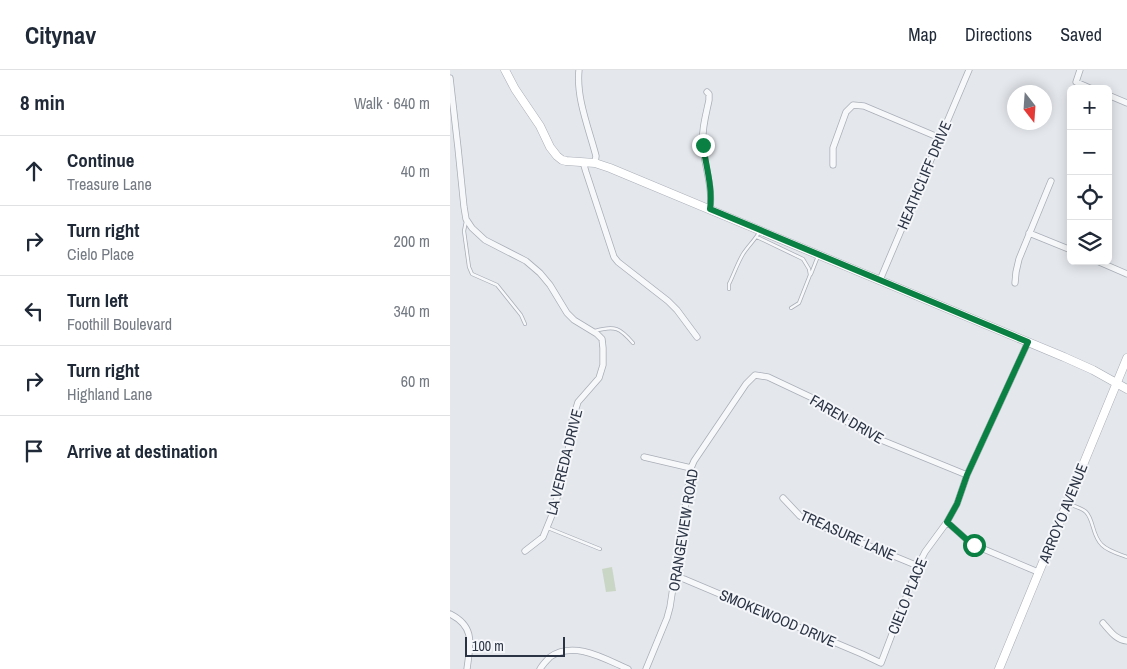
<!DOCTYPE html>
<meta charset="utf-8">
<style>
:root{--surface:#fff;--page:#f2f2f3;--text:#1f2937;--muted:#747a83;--line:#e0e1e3}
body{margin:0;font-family:"Archivo Narrow",sans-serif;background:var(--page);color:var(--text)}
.controls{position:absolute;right:15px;top:15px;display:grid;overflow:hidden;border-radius:8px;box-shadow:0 2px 12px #0003}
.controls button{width:45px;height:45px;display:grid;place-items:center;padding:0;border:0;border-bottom:1px solid var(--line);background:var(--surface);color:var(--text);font:25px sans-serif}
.compass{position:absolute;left:557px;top:15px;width:45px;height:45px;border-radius:50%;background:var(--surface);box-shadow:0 2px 12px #0003;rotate:163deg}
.scale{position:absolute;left:15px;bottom:12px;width:100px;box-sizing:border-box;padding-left:5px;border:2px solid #2b3445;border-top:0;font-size:14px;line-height:18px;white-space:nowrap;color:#2b3445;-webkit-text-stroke:4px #f4f6f9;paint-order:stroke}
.stop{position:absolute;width:15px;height:15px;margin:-11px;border:4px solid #0b8043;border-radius:50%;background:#fff}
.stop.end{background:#0b8043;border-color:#fff;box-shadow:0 1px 5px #0008}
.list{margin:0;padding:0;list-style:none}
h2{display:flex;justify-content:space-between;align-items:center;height:65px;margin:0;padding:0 20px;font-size:21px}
h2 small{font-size:16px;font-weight:400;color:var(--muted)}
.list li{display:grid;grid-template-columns:32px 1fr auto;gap:15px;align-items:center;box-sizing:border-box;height:70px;padding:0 20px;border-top:1px solid var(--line)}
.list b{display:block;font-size:19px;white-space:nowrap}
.list p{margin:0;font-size:16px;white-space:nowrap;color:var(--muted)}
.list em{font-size:16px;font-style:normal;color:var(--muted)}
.icon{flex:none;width:28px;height:28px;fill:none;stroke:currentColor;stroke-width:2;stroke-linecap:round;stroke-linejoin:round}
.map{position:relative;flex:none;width:677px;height:599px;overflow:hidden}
header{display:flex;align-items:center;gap:30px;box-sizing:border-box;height:70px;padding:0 25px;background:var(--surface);border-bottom:1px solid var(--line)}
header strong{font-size:24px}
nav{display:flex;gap:28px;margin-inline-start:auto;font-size:18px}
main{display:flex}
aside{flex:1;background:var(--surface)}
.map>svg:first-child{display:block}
.green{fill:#c9d6c5}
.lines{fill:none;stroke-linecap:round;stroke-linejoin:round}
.lane-casing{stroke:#a9aeb7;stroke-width:4}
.street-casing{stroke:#a9aeb7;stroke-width:7}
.secondary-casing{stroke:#a9aeb7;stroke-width:9}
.lane{stroke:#f7f8fa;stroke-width:2.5}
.street{stroke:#f7f8fa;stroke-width:5.5}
.secondary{stroke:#fff;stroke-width:8}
.route{stroke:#0b8043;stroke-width:6}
.labels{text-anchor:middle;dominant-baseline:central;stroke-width:4;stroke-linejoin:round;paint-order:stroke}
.street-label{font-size:15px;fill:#2b3445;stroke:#f4f6f9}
</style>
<header>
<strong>Citynav</strong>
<nav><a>Map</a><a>Directions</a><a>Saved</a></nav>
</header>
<main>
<aside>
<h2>8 min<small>Walk · 640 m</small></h2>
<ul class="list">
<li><svg class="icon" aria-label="ahead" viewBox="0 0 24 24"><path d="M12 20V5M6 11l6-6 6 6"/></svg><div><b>Continue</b><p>Treasure Lane</p></div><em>40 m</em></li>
<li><svg class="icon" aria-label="right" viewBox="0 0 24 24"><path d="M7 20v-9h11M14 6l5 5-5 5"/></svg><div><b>Turn right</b><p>Cielo Place</p></div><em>200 m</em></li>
<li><svg class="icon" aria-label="left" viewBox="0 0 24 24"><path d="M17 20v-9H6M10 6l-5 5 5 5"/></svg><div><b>Turn left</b><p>Foothill Boulevard</p></div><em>340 m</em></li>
<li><svg class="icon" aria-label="right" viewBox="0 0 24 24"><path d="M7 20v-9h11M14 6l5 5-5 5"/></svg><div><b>Turn right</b><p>Highland Lane</p></div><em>60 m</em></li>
<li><svg class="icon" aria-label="arrive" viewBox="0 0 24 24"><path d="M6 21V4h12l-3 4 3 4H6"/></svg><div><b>Arrive at destination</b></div></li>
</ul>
</aside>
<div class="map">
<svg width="677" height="599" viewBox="0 0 677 599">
<rect width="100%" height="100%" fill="#e4e7ec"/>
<path class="green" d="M162,497L166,521L156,522L152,499Z"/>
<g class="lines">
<defs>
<path id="lane" d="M16,151L14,161L19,197L22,204L47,215L71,245L75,254
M307,167L353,189L359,199L360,205L349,233L341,238
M361,204L368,186
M279,219V214C284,204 287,194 293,184C298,176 305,170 310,161
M145,261C165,255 170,258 183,273
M618,434C624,436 632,438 636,442C644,450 642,466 652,475C658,481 669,484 677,487
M98,458L150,479"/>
<path id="street" d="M129,0C126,28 139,59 146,86L145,93
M630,0L626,12L642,19
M0,8L8,78L14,137L16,149L22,158L35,170L76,191L90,203L100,215L117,243L124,250L147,264L152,269L153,278V295L149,308L128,332L122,351L116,397L102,445L93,467L75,481
M257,22L259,24V30C256,45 251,61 253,77C255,98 263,118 260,139
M658,25L677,33
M133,92L136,102L164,187L168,192L218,231L227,240L247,267
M383,95V78L396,42L403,35L414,36L490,68
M579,163L621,180
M647,191L677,204
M430,210L519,0
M565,213L566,202L569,189L601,111
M194,387L241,398
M333,428L350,446L371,456L468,496
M497,452L516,469L524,475L588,502
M225,506L234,509L412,584L431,593L468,496L475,482L497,452L507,434L517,405L578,272
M0,544C26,557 20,575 17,599
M653,553C660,561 666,570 677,571
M90,599C93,594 96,591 100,587C124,570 155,589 178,599
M196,599L217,548L220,537L241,398L244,391L296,314L305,305L318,307L371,332L397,352L419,365L517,405"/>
<path id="secondary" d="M55,0L65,19L90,56L100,77L107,86L112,90L116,91L145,93L160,98L614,287L643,300L677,319
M549,599L677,288"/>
</defs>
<use href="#lane" class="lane-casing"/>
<use href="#street" class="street-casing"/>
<use href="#secondary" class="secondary-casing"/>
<use href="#lane" class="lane"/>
<use href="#street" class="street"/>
<use href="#secondary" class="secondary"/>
</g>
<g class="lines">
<path class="route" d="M253,75C256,96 263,118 260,139L578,272L517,405L507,434L497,452L516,469L524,475"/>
</g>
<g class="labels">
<g class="street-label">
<text transform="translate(474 105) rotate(-67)">HEATHCLIFF DRIVE</text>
<text transform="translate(397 349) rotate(30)">FAREN DRIVE</text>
<text transform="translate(114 392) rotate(-76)">LA VEREDA DRIVE</text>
<text transform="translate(613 443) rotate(-68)">ARROYO AVENUE</text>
<text transform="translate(233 460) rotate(-81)">ORANGEVIEW ROAD</text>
<text transform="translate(398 465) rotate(24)">TREASURE LANE</text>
<text transform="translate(457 526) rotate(-68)">CIELO PLACE</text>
<text transform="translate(328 548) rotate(23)">SMOKEWOOD DRIVE</text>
</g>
</g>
</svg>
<div class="controls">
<button>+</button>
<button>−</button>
<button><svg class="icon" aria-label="locate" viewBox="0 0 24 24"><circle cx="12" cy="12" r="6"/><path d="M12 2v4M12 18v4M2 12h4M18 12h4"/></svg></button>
<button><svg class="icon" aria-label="layers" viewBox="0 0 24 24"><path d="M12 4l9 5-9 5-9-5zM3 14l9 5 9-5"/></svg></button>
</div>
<svg class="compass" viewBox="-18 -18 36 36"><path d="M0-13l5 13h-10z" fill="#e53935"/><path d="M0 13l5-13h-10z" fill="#747a83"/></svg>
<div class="scale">100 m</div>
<div class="stop" style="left:524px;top:475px"></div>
<div class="stop end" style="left:253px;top:75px"></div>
</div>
</main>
